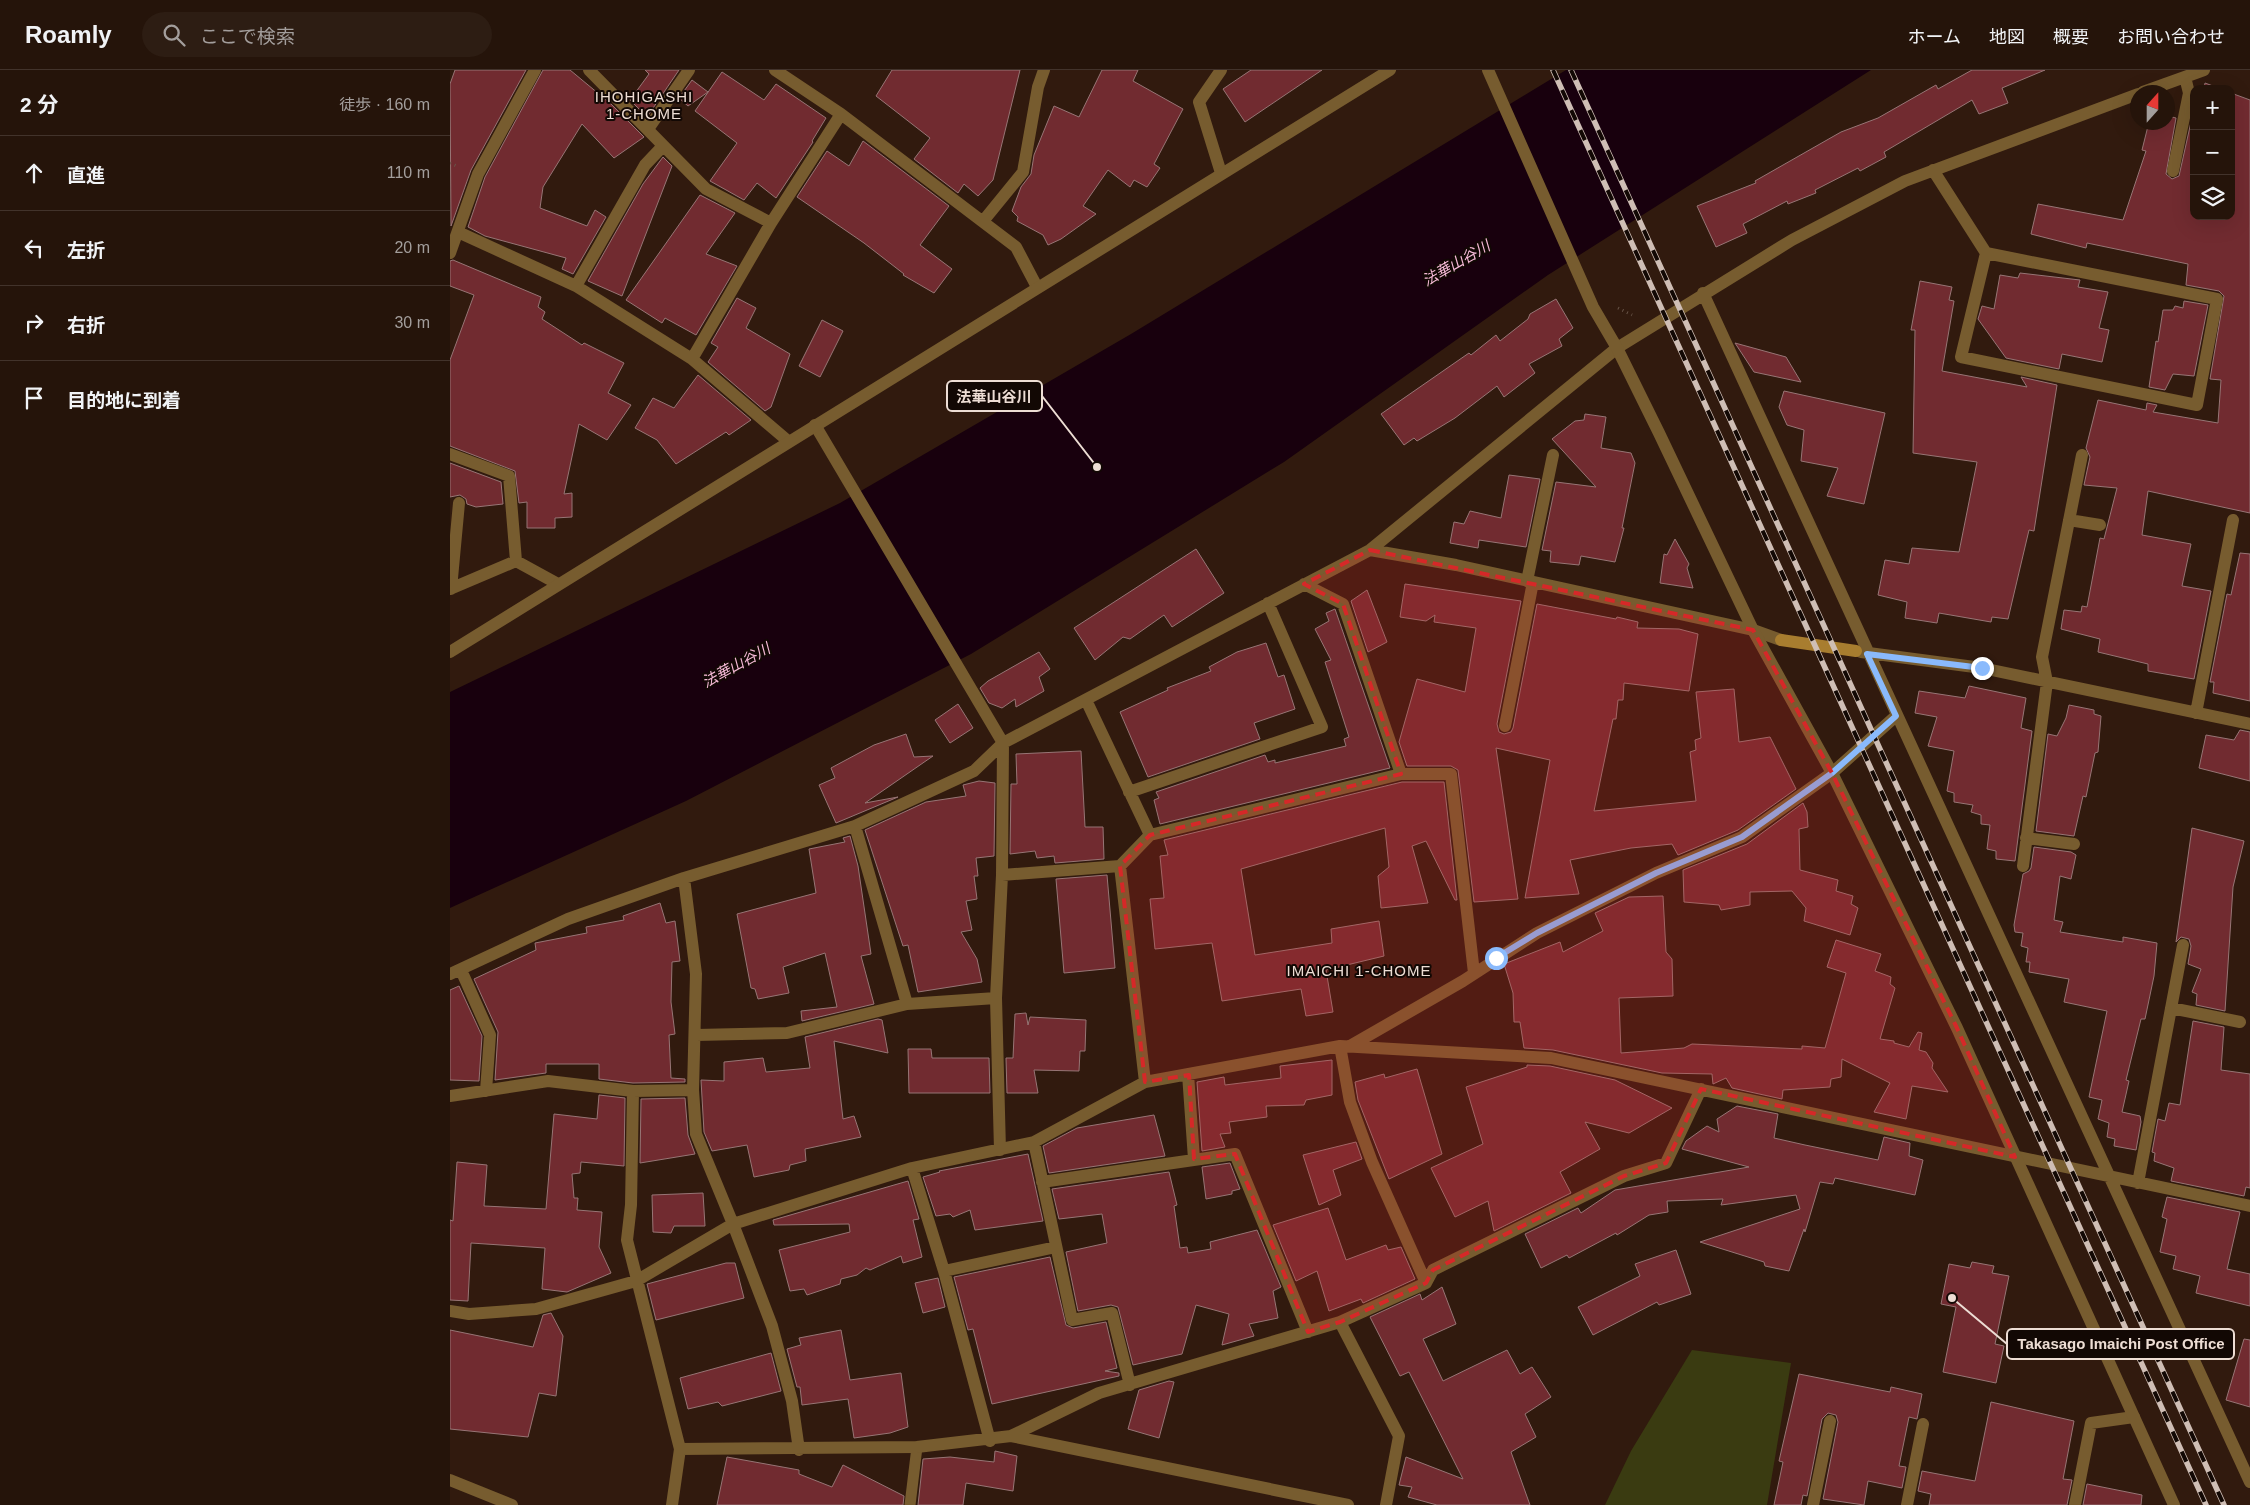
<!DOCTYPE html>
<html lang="ja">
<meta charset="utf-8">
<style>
:root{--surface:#25140a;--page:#2d1d13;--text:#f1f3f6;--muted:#a39e9c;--line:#42332b}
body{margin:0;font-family:Arial,"Noto Sans JP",sans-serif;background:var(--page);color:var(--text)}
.controls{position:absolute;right:15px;top:15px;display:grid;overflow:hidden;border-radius:10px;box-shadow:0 5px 20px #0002}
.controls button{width:45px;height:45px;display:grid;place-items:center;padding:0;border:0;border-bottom:1px solid var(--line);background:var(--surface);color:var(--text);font:25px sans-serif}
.compass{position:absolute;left:1680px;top:15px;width:45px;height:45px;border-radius:50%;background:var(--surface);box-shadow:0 5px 20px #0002;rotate:21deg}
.stop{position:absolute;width:15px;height:15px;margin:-11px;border:4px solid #8abafc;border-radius:50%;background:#fff}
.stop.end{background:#8abafc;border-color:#fff;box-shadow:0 1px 5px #0008}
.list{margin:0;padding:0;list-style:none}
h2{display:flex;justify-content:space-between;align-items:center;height:65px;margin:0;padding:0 20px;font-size:21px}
h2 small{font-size:16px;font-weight:400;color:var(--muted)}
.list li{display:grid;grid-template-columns:32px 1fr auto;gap:15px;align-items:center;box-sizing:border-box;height:75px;padding:0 20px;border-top:1px solid var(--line)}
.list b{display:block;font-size:19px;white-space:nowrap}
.list em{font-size:16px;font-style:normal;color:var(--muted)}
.icon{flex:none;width:28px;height:28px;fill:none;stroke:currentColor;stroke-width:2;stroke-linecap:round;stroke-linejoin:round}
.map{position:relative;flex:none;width:1800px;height:1435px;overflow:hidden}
header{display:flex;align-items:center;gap:30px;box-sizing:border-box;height:70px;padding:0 25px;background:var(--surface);border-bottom:1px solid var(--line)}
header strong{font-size:24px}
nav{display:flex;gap:28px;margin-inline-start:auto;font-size:18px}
.search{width:350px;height:45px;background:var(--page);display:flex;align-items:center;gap:12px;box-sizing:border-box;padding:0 18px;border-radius:28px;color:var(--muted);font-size:19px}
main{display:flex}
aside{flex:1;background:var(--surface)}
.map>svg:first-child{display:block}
.green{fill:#3a3b11}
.water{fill:#18000d}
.building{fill:#712b30;stroke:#977575}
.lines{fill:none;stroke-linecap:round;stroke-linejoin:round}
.path{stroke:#695549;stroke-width:3;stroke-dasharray:1 4;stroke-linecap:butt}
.service{stroke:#775c2f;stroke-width:11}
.minor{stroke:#775c2f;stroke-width:12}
.tertiary{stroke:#775c2f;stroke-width:12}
.secondary{stroke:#a87d2f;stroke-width:12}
.rail-casing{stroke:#cfbeb5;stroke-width:5.5}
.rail{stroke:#120804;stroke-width:4;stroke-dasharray:11;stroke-linecap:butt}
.route{stroke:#8abafc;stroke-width:6}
.marked{fill:#d62828;fill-opacity:0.2;stroke:#d62828;stroke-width:4;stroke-dasharray:10 6;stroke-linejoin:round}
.labels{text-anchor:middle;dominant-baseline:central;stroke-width:4;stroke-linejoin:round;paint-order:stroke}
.neighbourhood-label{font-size:15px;letter-spacing:1px;fill:#edddd4;stroke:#120804}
.water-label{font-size:15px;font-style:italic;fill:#f6bad7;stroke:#120804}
.leader{fill:none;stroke:#edddd4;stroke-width:2}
.callout-dot{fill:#edddd4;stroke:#120804;stroke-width:2}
.callout{fill:#120804;stroke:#edddd4;stroke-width:2}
.callout-label{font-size:15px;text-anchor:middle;font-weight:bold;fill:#edddd4}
</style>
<header>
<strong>Roamly</strong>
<div class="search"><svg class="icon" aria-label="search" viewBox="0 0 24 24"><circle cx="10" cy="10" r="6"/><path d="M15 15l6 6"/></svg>ここで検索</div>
<nav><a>ホーム</a><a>地図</a><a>概要</a><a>お問い合わせ</a></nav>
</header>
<main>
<aside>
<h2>2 分<small>徒歩 · 160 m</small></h2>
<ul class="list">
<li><svg class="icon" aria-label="ahead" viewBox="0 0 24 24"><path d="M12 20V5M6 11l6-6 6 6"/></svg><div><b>直進</b></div><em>110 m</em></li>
<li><svg class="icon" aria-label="left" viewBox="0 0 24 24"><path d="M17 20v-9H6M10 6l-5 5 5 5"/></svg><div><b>左折</b></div><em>20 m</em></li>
<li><svg class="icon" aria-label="right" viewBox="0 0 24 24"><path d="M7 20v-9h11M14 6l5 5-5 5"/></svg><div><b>右折</b></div><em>30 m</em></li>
<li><svg class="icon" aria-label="arrive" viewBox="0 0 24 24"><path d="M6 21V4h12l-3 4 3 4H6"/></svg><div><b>目的地に到着</b></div></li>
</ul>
</aside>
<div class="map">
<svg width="1800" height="1435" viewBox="0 0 1800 1435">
<rect width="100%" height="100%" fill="#311a0e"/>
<path class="green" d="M1242,1280L1341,1293L1317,1435H1155L1181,1381Z"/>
<path class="water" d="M1116,0H1421L1098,205L834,392L521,584L236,731L0,838V622L390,433L681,264Z"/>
<path class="building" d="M5,0H76L21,100L1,156L0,14Z
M93,0H120L161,34L194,67L164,88L132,54L93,117L90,138L137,156L145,140L156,147L123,204L112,199L116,188L35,166L18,157L35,107Z
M195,0H229L197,47L180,30L199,4Z
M442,0H570L543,110L528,126L514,114L508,123L464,89L480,68L426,26Z
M652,0H688L683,11L733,39L704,94L710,98L697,117L684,110L680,117L658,100L633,136L646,144L611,169L598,175L593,165L567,151L568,147L562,141L571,117L581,104L584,85L604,36L629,47Z
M801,0H872L795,52L773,19Z
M1522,0H1595L1552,18L1558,33L1529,44L1522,30L1434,82L1436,87L1410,101L1408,98L1365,120L1366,123L1338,134L1337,131L1293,154L1297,163L1266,177L1247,136L1306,113L1305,111L1391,62L1428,48L1486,15L1488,19Z
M272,2L314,30L326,14L376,48L362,71L363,72L326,128L307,113L294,130L260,111L287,73L245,41Z
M242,10L258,22L238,36L229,28Z
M1755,13L1771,19H1754Z
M1781,23L1800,30V443L1698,421L1692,465L1741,474L1732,516L1761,521L1744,609L1698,601V594L1648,582L1650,569L1611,559L1614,540L1631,542L1632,536L1637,537L1650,468L1654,469L1667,418L1634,415L1640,387L1636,378L1648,330L1696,340L1697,333L1707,335L1703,342L1768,353L1771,310L1760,309L1774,226L1769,221L1736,215L1738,194L1637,173L1636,178L1581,164L1588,134L1673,150L1696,81L1692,80L1699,52H1718V46L1726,48L1716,104L1722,109L1729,106L1741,52H1744V146H1781Z
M413,71L499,136L470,175L502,199L484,223L453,205L454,204L414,173L347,127L377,81L399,96Z
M213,87L222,96L172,226L138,211L193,114Z
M250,125L285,143L256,184L287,196L246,265L215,248L212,253L176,230Z
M3,190L91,227L88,237L95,242L92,249L132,275L134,273L174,293L158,323L181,335L157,370L129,354L114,424L122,423V447L105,448V458H77V432L69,433L65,401L0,376V290L24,225L0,216V191Z
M1570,203L1630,210L1628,217L1658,222L1649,258L1659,260L1652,292L1612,284L1609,299L1556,288L1528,249L1532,236L1544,239L1550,205L1568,208Z
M1470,211L1502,217L1499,230L1504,231L1492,301L1577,317L1571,307L1607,315L1584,461L1579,460L1558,549L1542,547L1541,552L1489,543L1487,553L1455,548L1457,532L1428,525L1435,490L1459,494L1462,478L1509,482L1527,392L1463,383L1465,260H1461Z
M287,228L306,238L296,258L340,284L321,337L315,341L258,292L268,277L261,273Z
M1106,229L1123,258L1109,269L1112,276L1079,294L1085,303L1054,327L1047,316L1005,348L967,371L964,368L954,375L931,344L1019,283L1021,285L1046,265L1050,271L1078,249L1080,244Z
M1734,231L1758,235L1744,306L1723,304L1715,320L1699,317L1706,271L1708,272L1713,240H1723L1725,236L1733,238Z
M372,250L393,261L370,307L349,296Z
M1285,273L1336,287L1351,312L1304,302Z
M248,305L301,350L279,365L276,362L226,394L207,370L185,358L203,328L224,338Z
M1334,321L1435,343L1414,434L1377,426L1388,398L1351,391L1354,360L1337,355L1329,337Z
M1135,344L1156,347L1151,378L1181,383L1185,393L1172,458H1174L1165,492L1131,486L1129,495L1100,492L1101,481L1092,480L1106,412L1146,417L1102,369L1125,351L1134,350Z
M0,393L51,412L53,434L26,437L17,434L16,429L10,425L0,427Z
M1059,405L1090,409L1076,477L1029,470L1028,478L1000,473L1004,452L1014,454L1020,441L1051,448Z
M1225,469L1239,494L1237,498L1243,518L1210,513L1214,484L1217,485Z
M746,479L774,523L722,557L714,545L680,569L673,567L645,590L624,558Z
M1790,483L1800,484V631L1763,623L1764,612H1760L1777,524L1781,525Z
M955,514L1071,531L1047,654L1049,662L1054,664L1061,662L1063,658L1087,534L1166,549L1167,547L1188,552L1187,558L1229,559L1248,564L1239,621L1174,613L1173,630H1168L1166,649H1163L1144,741L1246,731L1240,682L1246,680L1245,670L1251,668L1246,622L1284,619L1289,672L1320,667L1346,719L1288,760L1228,785L1222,774L1181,778L1120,790L1129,824L1075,828L1100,690L1046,678L1068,829L1024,832L1008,700L1001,696H957L949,672L967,609L1015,622L1026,558L984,552L985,545L976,551L950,547Z
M917,520L937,572L918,582L901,531Z
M885,539L940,698L710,754L704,730L709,728L706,722L815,685L818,692L825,690V693L896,676L894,669L899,667L875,592L881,590L865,559L879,551L876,543Z
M816,573L828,607L834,605L845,639L804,653L810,669L698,707L670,642L718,620L717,618L761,601L759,597L787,582Z
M589,582L600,599L589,607L594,621L566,637L565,629L552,638L539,633L530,618L538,611Z
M1519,616L1576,628L1571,658L1582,661L1565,791L1546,789V781L1537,779L1540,755L1531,754V745L1521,742L1523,735L1504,732V723L1497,721L1504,681L1478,676L1487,647L1465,643L1469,621L1515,628Z
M508,634L523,658L500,673L485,650Z
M1619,635L1644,640V644L1651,646L1648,682L1645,683L1636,727L1633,726L1624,766L1586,761L1598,664L1607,666L1616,648Z
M1790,660L1800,662V711L1749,698L1756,665L1784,670Z
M456,664L464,687L483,686L415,733L448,727L386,753L369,715L385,708L381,698L424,675Z
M631,681L635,757H653L654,789L605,793L604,786L587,788L585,781L560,784L561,714H567L566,684Z
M529,711L545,713L544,786L526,788L528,806H524L527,829L516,831L522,860L511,862L527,889L532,912L468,922L458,875L453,876L415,760L476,732L516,726L513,715Z
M952,712H994L1007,830H1005L976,771L962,776L978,833L931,838L928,806L939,797L935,758L791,799L805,885L882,873L881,859L929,851L934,886L876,900L883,942L856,946L851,919L772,931L762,873L705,879L700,829L714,828L710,786L718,785L714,770Z
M1353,733L1357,742L1358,757L1349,759L1350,800L1388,810L1386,821L1403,826L1401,834L1408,838L1400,865L1354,851L1356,838L1342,821L1300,822V835L1271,840L1269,835L1234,832L1233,800L1297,774Z
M1742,758L1794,771L1783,817L1775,941L1746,935L1747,924L1742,922L1751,899L1738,894L1741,876L1739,869L1731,867L1726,872Z
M400,766L408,796L421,884L411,886L424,934L352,951L351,941L387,937L375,883L333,897L339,923L308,929L305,919L301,918L287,844L366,823L359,779L395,772L393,768Z
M1584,777L1621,782L1626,785L1621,809L1610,806L1604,850L1613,852L1610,862L1673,872V867L1707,873L1704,906L1695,949H1691L1676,1010L1679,1011L1672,1042L1690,1046L1691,1052L1686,1080L1664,1076L1665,1069L1657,1067L1659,1053L1648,1049L1652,1030L1639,1027L1657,941L1614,932L1619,909L1579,902L1580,892H1576L1578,878L1571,876L1573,863L1565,862L1564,855L1573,804L1579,801L1581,798Z
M657,805L665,898L614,903L606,809Z
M1213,826L1216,882L1222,889L1223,926L1169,928L1171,983L1234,978L1242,974L1352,979V976L1375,978L1396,903L1377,897L1386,870L1431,884L1425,901L1441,907L1440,914L1445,918L1430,969L1444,971V973L1459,977L1468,962L1472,963L1469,980L1476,982L1483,993L1482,998L1498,1022L1462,1016L1456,1049L1424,1042L1440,1013L1392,989L1391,1007L1381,1009L1380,1017L1333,1020L1332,1029L1282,1018L1276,1008L1263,1014L1262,1004L1212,1003L1103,980L1074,978L1070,952H1064L1063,923L1054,894L1110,872L1113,882L1153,861L1145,843L1179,827Z
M210,833L216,853L225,851L230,891L222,892L221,932L225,964L219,965L221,1008L235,1009V1012L183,1013L149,1009V994H96V1003L45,1010L48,962L24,909L86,880L85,873L137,863L136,857L174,850L173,846Z
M9,916L32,966L29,1011L0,1010V920Z
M576,943L578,955L580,947L636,950L635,981H630L629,1001L584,1000L588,1023H557L556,988H563L565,944Z
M428,949L432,950L438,983L384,971L393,1049L404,1046L411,1067L355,1079L356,1091L340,1095L339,1100L304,1107L297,1075L262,1081L254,1062L251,1010L274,1011V992L313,988L316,1002L360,998L355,967Z
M1743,951L1774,957L1771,1000L1800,1004V1118L1796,1117L1794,1126L1721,1111L1724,1098L1704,1091L1705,1083L1702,1082L1708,1049L1715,1051L1719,1033L1730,1035Z
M458,979H481L482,988H539L540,1023H459Z
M882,990V1025L856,1030L854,1035L816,1036L817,1047L779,1052L781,1063L770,1064L775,1077L752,1081L747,1012L774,1007L775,1015L831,1008L830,996Z
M1077,995L1100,996L1165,1010L1222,1038L1179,1063L1135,1052L1150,1079L1110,1102L1121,1123L1044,1161L1038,1131L1005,1147L981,1098L1033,1074L1016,1017L1077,997Z
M967,999L992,1084L939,1109L908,1030L905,1012L934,1004L935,1008Z
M149,1025L175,1028L174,1096L131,1092L130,1103L122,1104L124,1128H128L127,1140L152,1142L149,1177L161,1203L117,1222L92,1219L95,1178L21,1173L18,1231L0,1230V1150L3,1151L7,1092L37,1095L34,1136L96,1139L104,1044L147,1049Z
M235,1028L238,1065L245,1084L190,1093L191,1029Z
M1287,1036L1328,1044L1324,1068L1355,1075L1428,1090L1434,1067L1460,1073L1459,1086L1473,1090L1465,1125L1385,1108L1383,1114L1370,1112L1355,1162L1354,1159L1339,1201L1315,1196L1314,1192L1250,1172L1350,1139L1346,1125L1271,1135L1273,1129L1217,1131L1218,1142L1199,1145L1167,1165L1166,1163L1119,1188L1117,1185L1091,1198L1075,1164L1128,1138L1131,1143L1165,1120L1299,1097L1232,1079L1236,1071L1257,1056L1269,1062L1267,1049Z
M704,1045L715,1086L599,1103L593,1076L627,1058Z
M906,1072L912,1089L883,1100L891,1125L869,1135L853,1085Z
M578,1084L593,1151L525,1160L520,1140L503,1147L500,1144L486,1146L473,1107L490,1102L489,1101Z
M780,1093L790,1119L782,1121V1124L756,1129L752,1097Z
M719,1102L727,1135L724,1136L730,1178L737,1177L738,1183L761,1179L760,1172L807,1160L831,1217L823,1221L828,1248L799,1254L804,1266L772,1275L779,1244L746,1235L732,1284L683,1295L668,1237L661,1235L628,1241L616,1182L657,1173L652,1144L609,1149L602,1119Z
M458,1111L469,1149L463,1150L472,1187L453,1193L451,1186L420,1200L416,1198L407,1205L391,1209L390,1214L357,1225L354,1219L340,1221L329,1180L400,1162L399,1154L324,1155L323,1150Z
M253,1123L255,1156H224L221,1163L203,1162L202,1125Z
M1717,1127L1790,1142L1777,1199L1800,1204V1236L1746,1223L1750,1206L1723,1199L1726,1186L1710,1182L1717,1149L1712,1147Z
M878,1138L896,1190L936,1175L938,1180L951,1177L965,1209L913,1233L911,1229L879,1241L867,1201L846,1211L823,1155Z
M1226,1180L1241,1224L1209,1235L1207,1232L1143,1265L1128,1237L1190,1206L1185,1194Z
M600,1187L616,1255L623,1258L656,1252L667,1298L655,1301L669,1303V1306L542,1334L523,1259L518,1260L504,1207Z
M1522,1192L1544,1196L1542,1203L1559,1206L1545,1274L1554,1276L1546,1313L1493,1302L1506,1237L1491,1234L1499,1194L1520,1198Z
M276,1193H285L294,1228L206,1250L197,1214Z
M488,1208L495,1237L473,1243L465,1213Z
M992,1217L1006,1254L973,1269L993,1311L1057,1280L1070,1304L1082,1297L1101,1327L1075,1344L1086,1367L1061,1382L1080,1435H987L958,1427L962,1417L949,1415L956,1387L1013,1409L959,1302L950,1306L920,1247L970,1224L972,1230Z
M101,1243L113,1266L106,1326L89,1323L78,1367L0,1359V1260L83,1277L93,1245Z
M391,1260L400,1310L451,1303L458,1357L440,1363L404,1368L398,1329L352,1335L350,1317H347L337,1279L351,1275L349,1268Z
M1794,1269L1800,1270V1337L1776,1330Z
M321,1283L331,1321L272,1336L268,1332L238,1339L230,1308Z
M1349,1304L1440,1322L1441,1317L1472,1324L1467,1349L1459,1347L1449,1396L1456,1397L1452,1418L1418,1411L1414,1435L1373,1429L1388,1352L1386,1345L1378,1343L1372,1349L1357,1426L1353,1425L1351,1435H1324L1333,1392L1329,1391Z
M719,1311L724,1312L709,1368L678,1359L689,1320Z
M1541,1332L1624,1351L1613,1409L1622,1410L1617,1435H1479L1481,1424L1468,1421L1472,1401L1525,1411Z
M545,1381L567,1386L563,1421L516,1413L513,1435H468L473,1389L500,1387L544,1392Z
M277,1387L349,1400V1404L382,1417L393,1395L454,1426L453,1435H267Z
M1637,1414L1692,1425L1691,1435H1633Z"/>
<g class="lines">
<path class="path" d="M0,93L9,97
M1168,238L1182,245"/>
<path class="service" d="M460,1435L467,1377"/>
<path class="minor" d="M139,0L256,119L321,153
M325,0L391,44L566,177L587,217
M1693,22L1754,0
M198,59L239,0
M1483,100L1536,183L1511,287L1747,335L1767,229L1536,183
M1723,101L1739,23L1735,7
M771,103L749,32L771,0
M534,150L573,102L588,17L594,0
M8,162L126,216L242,289L338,371
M0,183L28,104L85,0
M126,216L195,95L213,76
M1253,223L1800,1412
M242,289L321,153L391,44
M365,355L553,673L552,805L546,928L550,1080
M0,384L59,406L66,491
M1619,450L1650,455
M920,480L1006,495L1303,560L1331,570
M1077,511L1103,385
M854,514L893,534L951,704
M0,519L66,491L108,514
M1,519L9,433
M1411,582L1532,598L1800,654
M636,630L700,765
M1746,643L1783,450
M1055,656L1083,512
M679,722L872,657L818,533
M405,756L457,934
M1576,768L1624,774
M1573,796L1597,612L1592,587L1632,385
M552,805L670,796
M234,808L246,904L243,1020L246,1064L283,1154L322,1256L342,1331L349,1380
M11,900L40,965L36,1021
M0,904L118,849L234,808L405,756L524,701L553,673L920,480L1167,278L1342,170L1455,111L1688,24
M1721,938L1790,952
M246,965L337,963L457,934L546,928
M890,976L900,1032L922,1092L976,1213
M900,976L1013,911L1087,863L1206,803L1292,767L1382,703L1446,646
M738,1004L744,1089
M695,1012L670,796L700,765L951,704H1001L1024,903
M183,1021L181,1135L177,1170L230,1379L222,1435
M0,1026L98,1011L183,1021L243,1020
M584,1072L622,1250L662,1243L680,1315
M462,1098L494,1201L540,1371
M592,1112L785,1084L858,1262
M1688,1113L1733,875
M494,1201L606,1177
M0,1241L19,1244L86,1239L186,1211L283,1154L462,1098L584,1072L695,1012L890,976L1101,988L1800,1136
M890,1252L949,1366L936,1435
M561,1366L649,1323L890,1252L976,1213L983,1200L1174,1106L1216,1093L1251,1019
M230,1379L467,1377L561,1366L898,1435
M0,1410L62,1435
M1363,1435L1380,1351
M1457,1435L1473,1354
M1625,1435L1641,1353L1684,1347"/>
<path class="tertiary" d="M1038,0L1143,237L1167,278L1209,363L1303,560L1382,703L1507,958L1724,1435
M0,582L940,0"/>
<path class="secondary" d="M1331,570L1406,581"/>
<defs>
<path id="rail" d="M1103,0L1756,1435
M1121,0L1774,1435"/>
</defs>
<use href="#rail" class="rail-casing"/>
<use href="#rail" class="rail"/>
</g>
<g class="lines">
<path class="route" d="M1046,888L1087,863L1206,803L1292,767L1382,703L1446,646L1417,584L1532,598"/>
</g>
<path class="marked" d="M920,480L1303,560L1382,703L1507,958L1565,1087L1251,1019L1216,1093L1174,1106L983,1200L976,1213L890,1252L858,1262L785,1084L744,1089L739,1005L695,1012L670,796L700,765L951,704L893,534L854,514Z"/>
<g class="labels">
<g class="neighbourhood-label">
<text x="194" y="26">IHOHIGASHI<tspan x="194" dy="17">1-CHOME</tspan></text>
<text x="909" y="900">IMAICHI 1-CHOME</text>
</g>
<g class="water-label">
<text transform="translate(1006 193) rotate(-30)">法華山谷川</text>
<text transform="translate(286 595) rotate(-29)">法華山谷川</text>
</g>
</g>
<path class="leader" d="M647 397L592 326M1502 1228L1557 1274"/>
<g class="callout-dot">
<circle cx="647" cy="397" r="5"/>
<circle cx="1502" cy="1228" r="5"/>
</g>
<g class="callout">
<rect x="497" y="311" width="95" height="30" rx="5"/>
<rect x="1557" y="1259" width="227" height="30" rx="5"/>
</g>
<g class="callout-label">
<text x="544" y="332">法華山谷川</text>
<text x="1671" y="1279">Takasago Imaichi Post Office</text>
</g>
</svg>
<div class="controls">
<button>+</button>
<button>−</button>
<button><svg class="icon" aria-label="layers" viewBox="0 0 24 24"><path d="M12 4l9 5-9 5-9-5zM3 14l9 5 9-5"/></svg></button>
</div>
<svg class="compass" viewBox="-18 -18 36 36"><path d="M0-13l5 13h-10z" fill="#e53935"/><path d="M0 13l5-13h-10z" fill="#a39e9c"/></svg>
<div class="stop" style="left:1046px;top:888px"></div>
<div class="stop end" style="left:1532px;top:598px"></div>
</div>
</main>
